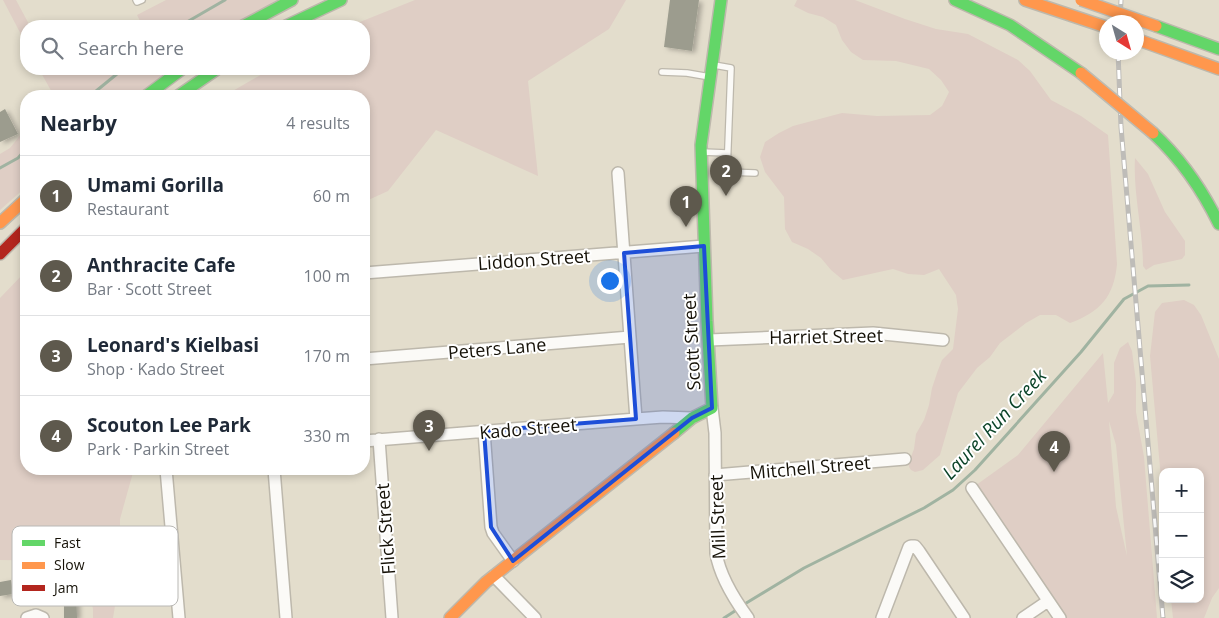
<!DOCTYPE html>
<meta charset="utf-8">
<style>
:root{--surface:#fff;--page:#f2f2f3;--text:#1f2937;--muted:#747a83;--line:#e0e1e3;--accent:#5e594d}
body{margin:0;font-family:"Open Sans",sans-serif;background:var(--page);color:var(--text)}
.controls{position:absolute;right:15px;bottom:15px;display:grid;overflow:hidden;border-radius:10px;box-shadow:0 2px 8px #0003}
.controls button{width:45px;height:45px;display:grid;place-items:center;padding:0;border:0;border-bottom:1px solid var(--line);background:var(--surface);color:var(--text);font:25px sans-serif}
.compass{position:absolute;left:1099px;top:15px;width:45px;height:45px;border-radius:50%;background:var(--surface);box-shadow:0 2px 8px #0003;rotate:143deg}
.you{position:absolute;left:609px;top:280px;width:18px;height:18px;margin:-12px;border:4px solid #fff;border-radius:50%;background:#1a73e8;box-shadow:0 0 0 8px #1a73e833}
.badge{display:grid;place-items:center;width:32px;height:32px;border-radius:50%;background:var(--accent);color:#fff;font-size:16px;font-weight:700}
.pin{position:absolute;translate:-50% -41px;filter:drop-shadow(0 1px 2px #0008)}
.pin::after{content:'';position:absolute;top:26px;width:18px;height:15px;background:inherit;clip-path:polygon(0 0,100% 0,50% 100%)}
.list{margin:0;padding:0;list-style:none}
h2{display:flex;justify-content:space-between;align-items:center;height:65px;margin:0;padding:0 20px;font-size:21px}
h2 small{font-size:16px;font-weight:400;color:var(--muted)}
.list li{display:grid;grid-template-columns:32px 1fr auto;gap:15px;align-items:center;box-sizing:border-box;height:80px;padding:0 20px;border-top:1px solid var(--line)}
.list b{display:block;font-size:19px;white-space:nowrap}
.list p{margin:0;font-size:16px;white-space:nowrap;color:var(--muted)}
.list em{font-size:16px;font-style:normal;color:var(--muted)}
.icon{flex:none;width:28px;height:28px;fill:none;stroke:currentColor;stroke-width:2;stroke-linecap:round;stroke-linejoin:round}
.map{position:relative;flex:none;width:1219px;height:618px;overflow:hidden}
.search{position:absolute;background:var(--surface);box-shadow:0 2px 8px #0003;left:20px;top:20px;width:350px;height:55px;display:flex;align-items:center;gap:12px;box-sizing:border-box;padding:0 18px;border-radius:20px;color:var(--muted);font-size:19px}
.panel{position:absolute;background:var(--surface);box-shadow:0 2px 8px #0003;left:20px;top:90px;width:350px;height:385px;border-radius:20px}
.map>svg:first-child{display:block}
.green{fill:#dfcec5;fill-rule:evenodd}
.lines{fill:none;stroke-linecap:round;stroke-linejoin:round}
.stream{stroke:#a0b3a1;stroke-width:3}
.building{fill:#9c9c8e;filter:url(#shadow)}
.lane-casing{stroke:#bdb8ac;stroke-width:8}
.street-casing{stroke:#bdb8ac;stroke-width:14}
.fast-casing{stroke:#bdb8ac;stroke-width:14}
.slow-casing{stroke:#bdb8ac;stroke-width:14}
.jam-casing{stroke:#bdb8ac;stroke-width:14}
.lane{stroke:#fbfaf7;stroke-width:5.5}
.street{stroke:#fbfaf7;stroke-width:11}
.fast{stroke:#63d668;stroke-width:11}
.slow{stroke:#ff974d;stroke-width:11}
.jam{stroke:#b3261e;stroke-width:11}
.rail-casing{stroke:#bebcb8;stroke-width:5}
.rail{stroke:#fff;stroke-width:3;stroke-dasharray:9;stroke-linecap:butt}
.slow-bridge-casing{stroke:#bdbbb2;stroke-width:14;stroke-linecap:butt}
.slow-bridge{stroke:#ff974d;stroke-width:11}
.marked{fill:#1d4ed8;fill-opacity:0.2;stroke:#1d4ed8;stroke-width:4;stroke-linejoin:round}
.labels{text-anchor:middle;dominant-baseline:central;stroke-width:4;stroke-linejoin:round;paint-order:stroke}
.street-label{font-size:18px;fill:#161208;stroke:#fff}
.water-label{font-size:19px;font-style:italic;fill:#0b4429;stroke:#fff}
.key{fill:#fff;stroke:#b9b8b5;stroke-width:1}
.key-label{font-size:14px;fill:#161208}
</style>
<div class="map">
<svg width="1219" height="618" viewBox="0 0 1219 618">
<defs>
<filter id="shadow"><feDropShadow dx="3.5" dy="2" stdDeviation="2.5" flood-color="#0004"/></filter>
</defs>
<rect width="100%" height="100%" fill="#e3ddcc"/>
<path class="green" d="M3,0H16L30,26H26V44Z
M166,0H277L234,26H129L140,21L137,15Z
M415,0H626L609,29L528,81L538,176L436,130L388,191L364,202V96H224L271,69H364V26H350Z
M797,0H855L905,19L936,29L968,34L1018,60L1030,71L1051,100L1081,116L1108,135L1117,264C1114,297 1100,312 1070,323L1056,315H1040L1026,323L1000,343L990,357L977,368L958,393L940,455L923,470L915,472L911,470L909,467V462L914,449L916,434L924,420L929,405L932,388L937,373L942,360L953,349L958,309L956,295L939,269L924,275L908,274L893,269L843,280L831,270L821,258L808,249L792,242L785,229L784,197L765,172L760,157L765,142L779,133L793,126L842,113L877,116L930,115L942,106L949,92L941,80L929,69L896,61L863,60L851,52L842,40L836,25L823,17L808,13L794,6Z
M39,69H172L135,96H54Z
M26,128V187L0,210V154L10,148Z
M1135,158L1148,174L1165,212L1185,241V255L1182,259L1154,265L1146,270L1143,266C1143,230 1133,194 1135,158Z
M26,271V469H134L120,519V575L113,618H93V609L88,583L61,561L0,560V298Z
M1184,300L1194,305L1201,315L1219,359V588L1212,598L1204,618H1173L1171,599H1200V472H1163V501L1150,356L1155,312L1162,303Z
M1128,342L1132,351L1136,382V412L1144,457L1157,618H1063L972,488L1018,455L1103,353L1108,403L1114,393V363L1120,348ZM1109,421L1116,445L1127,556L1116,507Z"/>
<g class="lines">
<path class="stream" d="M180,26L225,0
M90,96L123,69
M0,168L18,158L26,149
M743,605L804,568L924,508L953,490L975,470L1081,352L1124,299L1148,286L1189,285
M724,618L738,609"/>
</g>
<path class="building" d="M670,0H699L692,51L664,47Z
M5,109L18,134L0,142V112Z
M11,580L13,594L0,596V582Z
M64,585H76L77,618H64Z"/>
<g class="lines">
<defs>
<path id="lane" d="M136,0L137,2L142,0
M714,65L731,68L727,172L755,173
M662,72L687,73L710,77
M702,152L727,153"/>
<path id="street" d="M618,173L636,419
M364,273L704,246
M709,340L873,333L943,340
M364,359L630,337
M712,408L715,433L716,553C720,577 734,599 748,618
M484,431L491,527L493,533L513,561
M379,439L392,618
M364,441L636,419L663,417L692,418
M166,469L179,618
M274,469L286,618
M715,475L905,459
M972,488L1060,618
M494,576L535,618
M27,618L36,615L43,618
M882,618L909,547L911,546H915L919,551L964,618
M1023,618L1048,601"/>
<path id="fast" d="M955,0L1010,25L1081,73
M243,26L292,0
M286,26L341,0
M1156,26L1219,49
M146,96L182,69
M178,96L217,69
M1153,133C1181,159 1202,189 1219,224
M674,433L692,418L712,408L707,321L701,145L721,0"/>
<path id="slow" d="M1025,0L1106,27
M1136,39L1219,69
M0,223L26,199
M450,618L486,582L674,433"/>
<path id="jam" d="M0,254L26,228"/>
</defs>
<use href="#lane" class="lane-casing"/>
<use href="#street" class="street-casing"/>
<use href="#fast" class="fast-casing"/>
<use href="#slow" class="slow-casing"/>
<use href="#jam" class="jam-casing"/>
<use href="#lane" class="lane"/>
<use href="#street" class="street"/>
<use href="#fast" class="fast"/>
<use href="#slow" class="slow"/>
<use href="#jam" class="jam"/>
<defs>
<path id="rail" d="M1120,22L1121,0
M1118,52L1121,127L1163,618"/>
</defs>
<use href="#rail" class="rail-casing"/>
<use href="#rail" class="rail"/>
<defs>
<path id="slow-bridge" d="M1081,0L1156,26
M1081,73L1153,133"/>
</defs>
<use href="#slow-bridge" class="slow-bridge-casing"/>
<use href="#slow-bridge" class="slow-bridge"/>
</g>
<path class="marked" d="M704,246L712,408L692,418L513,561L491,527L484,431L636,419L624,253Z"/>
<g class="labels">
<g class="street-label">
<text transform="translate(534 259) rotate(-4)">Liddon Street</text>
<text transform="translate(826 336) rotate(-1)">Harriet Street</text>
<text transform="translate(691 342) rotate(-93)">Scott Street</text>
<text transform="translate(497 348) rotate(-5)">Peters Lane</text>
<text transform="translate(528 428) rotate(-5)">Kado Street</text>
<text transform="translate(810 467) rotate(-5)">Mitchell Street</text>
<text transform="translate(717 517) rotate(-92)">Mill Street</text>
<text transform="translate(385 529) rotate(-94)">Flick Street</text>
</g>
<g class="water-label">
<text transform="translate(994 424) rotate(-47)">Laurel Run Creek</text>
</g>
</g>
<rect x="12" y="526" width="166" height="80" rx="8" class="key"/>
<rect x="22" y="540" width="23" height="6" fill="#63d668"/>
<rect x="22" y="562" width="23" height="7" fill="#ff974d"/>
<rect x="22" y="585" width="23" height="6" fill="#b3261e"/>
<g class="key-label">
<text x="54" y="548">Fast</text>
<text x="54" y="570">Slow</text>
<text x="54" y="593">Jam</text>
</g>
</svg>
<div class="controls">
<button>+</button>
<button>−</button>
<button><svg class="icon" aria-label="layers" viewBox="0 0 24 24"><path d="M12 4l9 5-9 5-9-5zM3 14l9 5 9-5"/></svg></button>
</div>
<svg class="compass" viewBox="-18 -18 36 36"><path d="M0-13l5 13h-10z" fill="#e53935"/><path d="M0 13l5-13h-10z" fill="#747a83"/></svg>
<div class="you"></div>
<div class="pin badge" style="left:686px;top:227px">1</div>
<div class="pin badge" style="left:726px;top:196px">2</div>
<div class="pin badge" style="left:429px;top:451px">3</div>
<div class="pin badge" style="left:1054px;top:472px">4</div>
<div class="search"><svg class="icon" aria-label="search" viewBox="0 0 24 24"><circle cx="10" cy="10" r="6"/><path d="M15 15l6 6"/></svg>Search here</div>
<section class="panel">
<h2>Nearby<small>4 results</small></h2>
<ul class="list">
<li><span class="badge">1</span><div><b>Umami Gorilla</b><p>Restaurant</p></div><em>60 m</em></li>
<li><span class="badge">2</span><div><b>Anthracite Cafe</b><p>Bar · Scott Street</p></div><em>100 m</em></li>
<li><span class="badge">3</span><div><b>Leonard's Kielbasi</b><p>Shop · Kado Street</p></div><em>170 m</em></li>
<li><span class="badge">4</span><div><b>Scouton Lee Park</b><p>Park · Parkin Street</p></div><em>330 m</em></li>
</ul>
</section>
</div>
